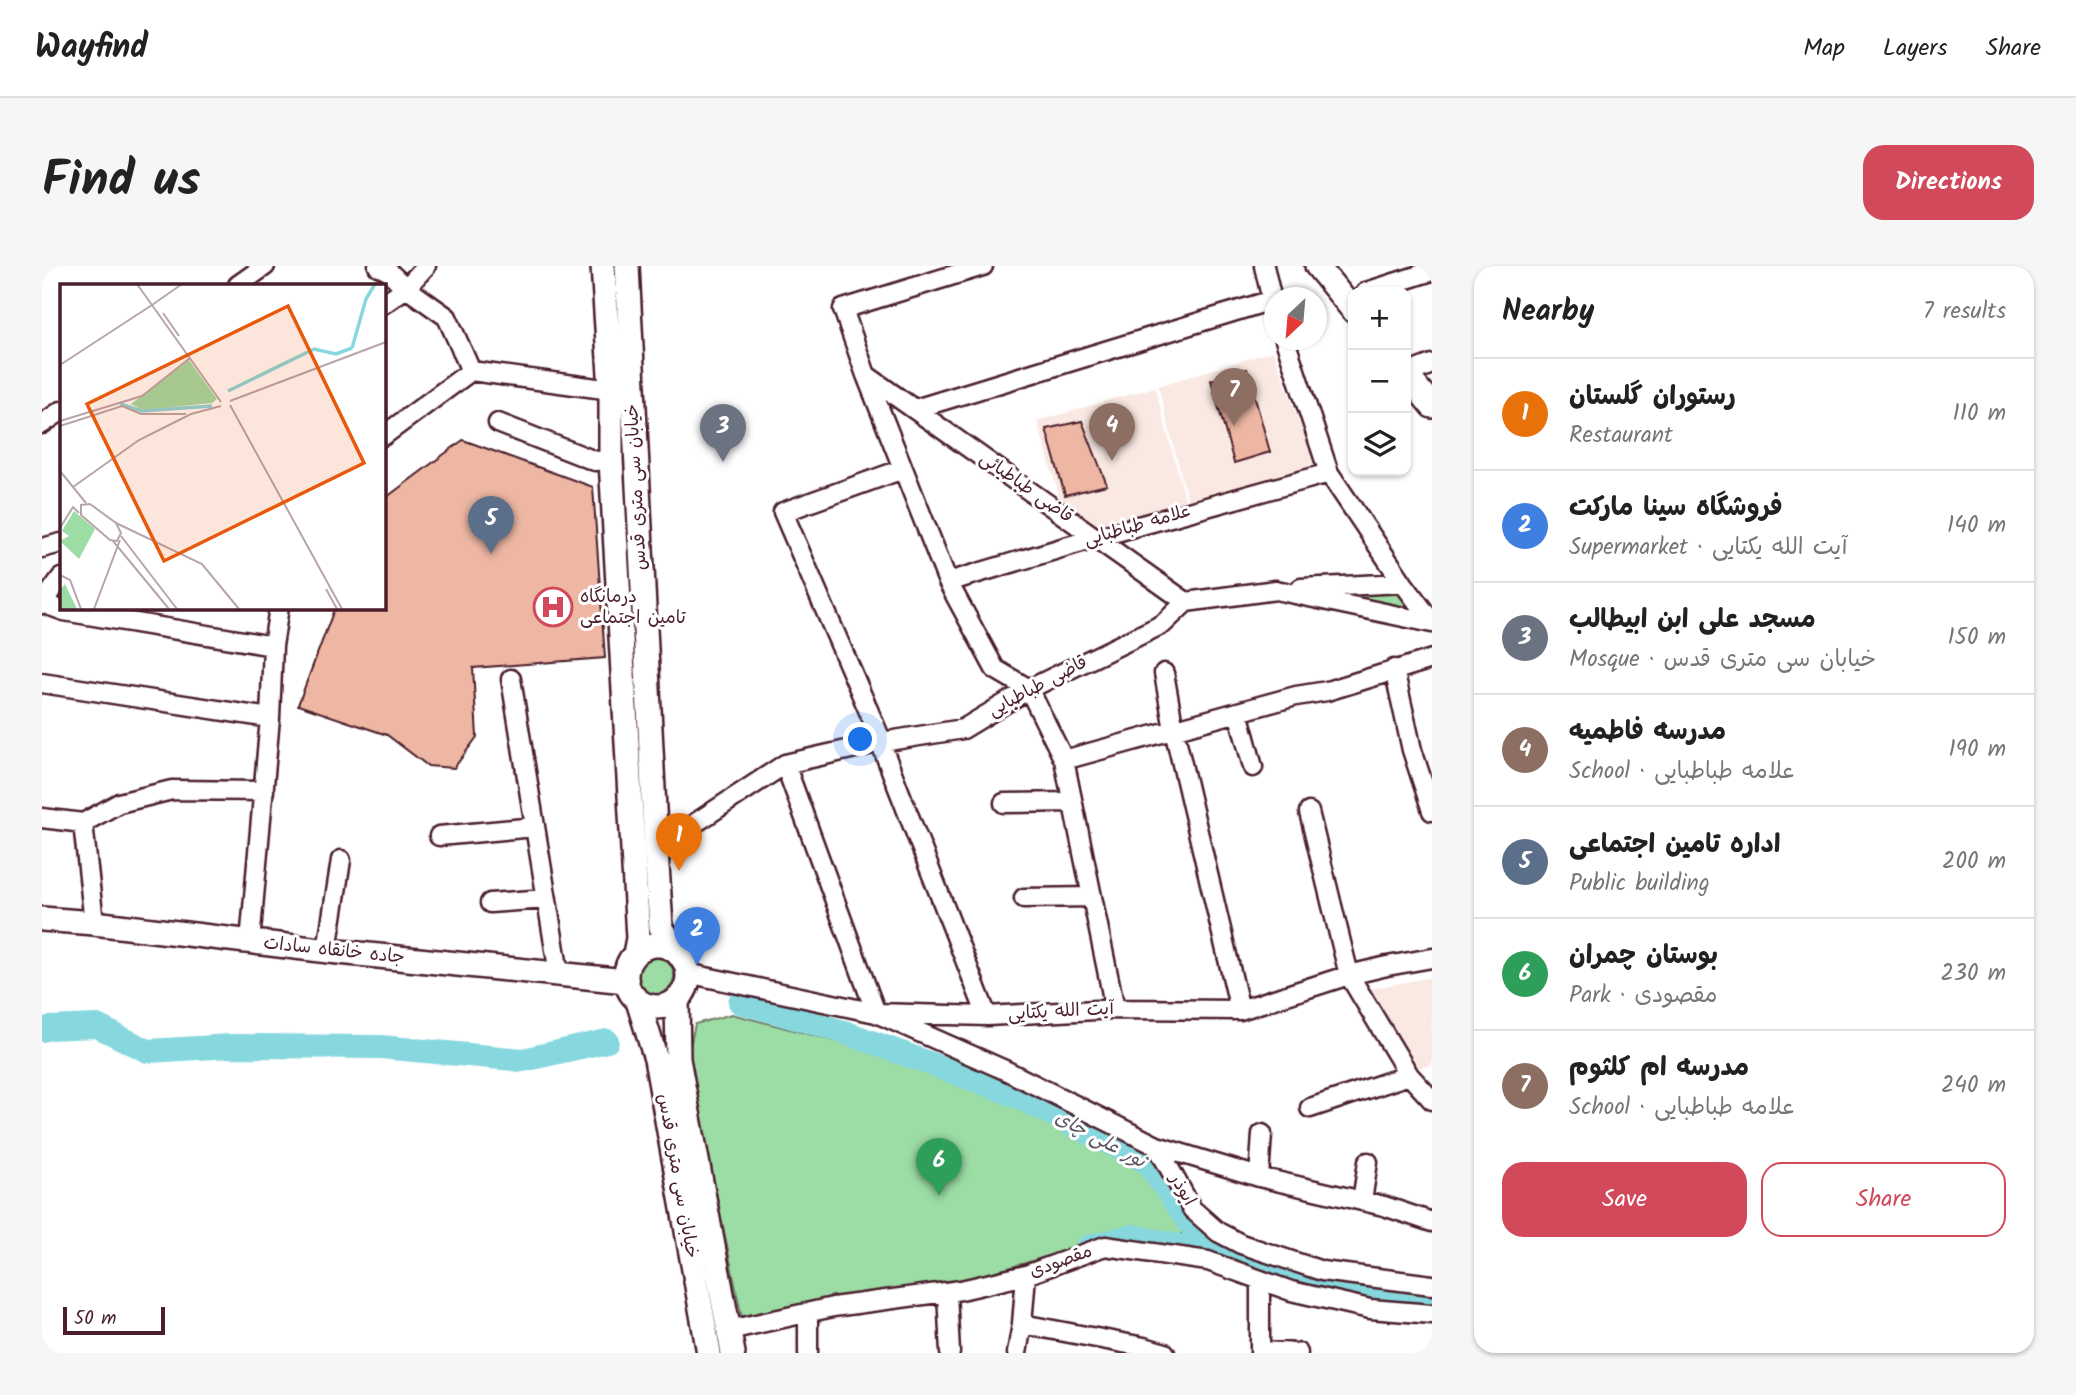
<!DOCTYPE html>
<meta charset="utf-8">
<style>
:root{--surface:#fff;--page:#f6f6f6;--text:#222;--muted:#767676;--line:#e0e0e0;--accent:#d1495b}
body{margin:0;font-family:Kalam,"Playpen Sans Arabic",sans-serif;background:var(--page);color:var(--text)}
.controls{position:absolute;right:21px;top:21px;display:grid;overflow:hidden;border-radius:14px;box-shadow:0 2px 5px #0004}
.controls button{width:63px;height:63px;display:grid;place-items:center;padding:0;border:0;border-bottom:2px solid var(--line);background:var(--surface);color:var(--text);font:35px sans-serif}
.compass{position:absolute;left:1222px;top:21px;width:63px;height:63px;border-radius:50%;background:var(--surface);box-shadow:0 2px 5px #0004;rotate:206deg}
.scale{position:absolute;left:21px;bottom:18px;width:102px;box-sizing:border-box;padding-left:7px;border:4px solid #4a1f2b;border-top:0;font-size:19px;line-height:24px;white-space:nowrap;color:#4a1f2b;-webkit-text-stroke:5px #fff;paint-order:stroke}
.you{position:absolute;left:819px;top:474px;width:24px;height:24px;margin:-18px;border:5px solid #fff;border-radius:50%;background:#1a73e8;box-shadow:0 0 0 10px #1a73e833}
.badge{display:grid;place-items:center;width:46px;height:46px;border-radius:50%;background:var(--accent);color:#fff;font-size:23px;font-weight:700}
.pin{position:absolute;translate:-50% -58px;filter:drop-shadow(0 2px 4px #0008)}
.pin::after{content:'';position:absolute;top:37px;width:24px;height:21px;background:inherit;clip-path:polygon(0 0,100% 0,50% 100%)}
.list{margin:0;padding:0;list-style:none}
h2{display:flex;justify-content:space-between;align-items:center;height:91px;margin:0;padding:0 28px;font-size:30px}
h2 small{font-size:23px;font-weight:400;color:var(--muted)}
.list li{display:grid;grid-template-columns:46px 1fr auto;gap:21px;align-items:center;box-sizing:border-box;height:112px;padding:0 28px;border-top:2px solid var(--line)}
.list b{display:block;font-size:26px;white-space:nowrap}
.list p{margin:0;font-size:23px;white-space:nowrap;color:var(--muted)}
.list em{font-size:23px;font-style:normal;color:var(--muted)}
.actions{display:flex;gap:14px;padding:21px 28px}
.actions a{flex:1;padding:16px 0;border:2px solid var(--accent);border-radius:21px;text-align:center;font-size:24px;color:var(--accent)}
.actions .main{background:var(--accent);color:#fff}
.icon{flex:none;width:38px;height:38px;fill:none;stroke:currentColor;stroke-width:2;stroke-linecap:round;stroke-linejoin:round}
.map{position:relative;flex:none;width:1390px;height:1087px;overflow:hidden;border-radius:21px}
header{display:flex;align-items:center;gap:42px;box-sizing:border-box;height:98px;padding:0 35px;background:var(--surface);border-bottom:2px solid var(--line)}
header strong{font-size:33px}
nav{display:flex;gap:38px;margin-inline-start:auto;font-size:24px}
.intro{display:flex;align-items:center;justify-content:space-between;box-sizing:border-box;height:168px;padding:0 42px}
h1{margin:0;font-size:49px}
.button{padding:18px 32px;border-radius:21px;background:var(--accent);color:#fff;font-size:24px;font-weight:700}
main{display:flex;gap:42px;padding:0 42px}
aside{flex:1;background:var(--surface);border-radius:21px;box-shadow:0 2px 5px #0004}
.map>svg:first-child{display:block}
.built{fill:#fae9e3}
.green{fill:#9cdca5;stroke:#737e68;stroke-width:2}
.lines{fill:none;stroke-linecap:round;stroke-linejoin:round}
.river{stroke:#87d8de;stroke-width:24}
.building{fill:#eeb7a3;stroke:#4a1f2b;stroke-width:2}
.minor-casing{stroke:#4a1f2b;stroke-width:23}
.major-casing{stroke:#4a1f2b;stroke-width:28}
.minor{stroke:#fff;stroke-width:18}
.major{stroke:#fff;stroke-width:23}
.labels{text-anchor:middle;dominant-baseline:central;stroke-width:6;stroke-linejoin:round;paint-order:stroke}
.street-label{font-size:18px;fill:#4a1f2b;stroke:#fff}
.poi-label{font-size:18px;fill:#4a1f2b;stroke:#fff;text-anchor:start}
.water-label{font-size:19px;font-style:italic;fill:#5c5661;stroke:#fff}
.inset-river{fill:none;stroke:#87d8de;stroke-width:3.5}
.inset-road{fill:none;stroke:#b7a5aa;stroke-width:2}
.view{fill:#e8590c;fill-opacity:0.15;stroke:#e8590c;stroke-width:3.5}
.inset-edge{fill:none;stroke:#4a1f2b;stroke-width:3.5}
</style>
<header>
<strong>Wayfind</strong>
<nav><a>Map</a><a>Layers</a><a>Share</a></nav>
</header>
<div class="intro"><h1>Find us</h1><a class="button">Directions</a></div>
<main>
<div class="map">
<svg width="1390" height="1087" viewBox="0 0 1390 1087">
<rect width="100%" height="100%" fill="#fff"/>
<filter id="ink" filterUnits="userSpaceOnUse"><feTurbulence type="fractalNoise" baseFrequency=".0143" numOctaves="2"/><feDisplacementMap in="SourceGraphic" scale="14" xChannelSelector="R" yChannelSelector="G"/><feConvolveMatrix kernelMatrix="1 2 1 2 8 2 1 2 1" color-interpolation-filters="sRGB"/></filter>
<g filter="url(#ink)">
<path class="built" d="M1231,85L1273,199L1146,235L1116,120Z
M1113,121L1144,236L1056,259L1041,257L1021,243L995,155Z
M1390,711V799L1376,802L1326,723Z"/>
<path class="green" d="M1358,321L1379,350L1261,325Z
M596 710a18 18 0 1 1 36 0a18 18 0 1 1-36 0Z
M690,748L881,798L1093,896L1143,964L1131,977L1091,982L1046,978L903,1021L809,1031L700,1052L646,790L653,758Z"/>
<g class="lines">
<path class="river" d="M698,736L805,767L968,827L1105,896L1154,966L1188,991L1331,1031L1390,1034
M0,764L6,762L55,760L106,785L189,780L339,781L481,794L565,775
M1046,981L1091,970L1181,989"/>
</g>
<path class="building" d="M1205,103L1228,186L1192,197L1169,114Z
M1040,155L1065,219L1023,229L1004,163Z
M421,174L551,221L563,392L431,402L435,471L412,502L386,500L345,469L256,439L293,341H341V234Z"/>
<g class="lines">
<defs>
<path id="minor" d="M336,0L346,5L364,22L405,51L429,105
M941,0L801,43L824,109L906,316L953,403L987,423
M1222,0L1232,43
M196,19L223,0
M1324,26L1390,5
M341,38L364,22L384,0
M1243,74L1287,207L1361,317L1390,356
M429,105L569,124
M1364,108L1390,98
M824,109L1144,336
M873,143L1230,34
M456,157L553,195L569,194
M0,158L19,145
M341,170L429,105
M861,203L741,246L840,476L842,486L945,750
M0,282L19,277
M906,316L1053,272L1287,207
M1259,322L1361,317
M0,337L22,345L231,380
M0,338L19,312
M1352,403L1370,484L1390,545
M1122,407L1132,464L1198,744
M469,413L517,708
M0,417L228,452
M987,423L1022,494L1073,743
M1196,446L1211,501
M1022,494L1254,430L1285,425L1390,393
M743,498L834,747L965,805L1115,880L1217,911L1342,940L1390,956
M962,537L1030,536
M1267,546L1307,709L1367,809L1390,834
M0,552L41,557L77,537L130,524L222,525
M41,557L52,657
M397,570L493,561
M614,583L743,498L840,476L921,463L987,423L1121,358L1144,336L1234,324L1390,357
M982,632L1050,631
M448,637L505,633
M208,676L228,452L231,380L237,341
M285,684L299,594
M645,707L834,747L945,750L1073,743L1198,744L1307,709L1345,700L1390,692
M1268,842L1367,809
M1115,880L1150,943L1176,966L1199,978L1280,1005L1390,1019
M1217,911L1220,868
M1320,935L1326,896
M1218,1014V1087
M905,1026L908,1087
M980,1058L1102,1081L1123,1087
M687,1064L791,1041L919,1024L984,1009L1063,980L1166,995L1249,1025L1328,1043L1390,1048
M1218,1085L1256,1087
M766,1087V1047
M975,1087L980,1058L984,1009"/>
<path id="major" d="M561,0L569,124V194L596,672L593,688
M585,0L614,583L619,661L637,689
M1275,0L1311,44
M1364,108L1390,140
M0,653L52,657L287,685L584,715
M584 710a31 31 0 1 1 62 0a31 31 0 1 1-62 0Z
M635,733L636,793L691,1087
M596,735L614,793L667,1087"/>
</defs>
<use href="#minor" class="minor-casing"/>
<use href="#major" class="major-casing"/>
<use href="#minor" class="minor"/>
<use href="#major" class="major"/>
</g>
</g>
<defs>
<symbol id="hospital-ring" viewBox="-11 -11 22 22"><circle r="9.5" fill="#fff" stroke="#d1495b" stroke-width="1.5"/><path d="M-5-5h3v3.5h4V-5h3V5h-3V1.5h-4V5h-3Z" fill="#d1495b"/></symbol>
</defs>
<g fill-rule="evenodd">
<use href="#hospital-ring" x="489" y="319" width="44" height="44"/>
</g>
<g class="labels">
<g class="street-label">
<text transform="translate(595 221) rotate(-93)">خیابان سی متری قدس</text>
<text transform="translate(984 222) rotate(35)">قاضی طباطبائی</text>
<text transform="translate(1096 260) rotate(-16)">علامه طباطبایی</text>
<text transform="translate(996 421) rotate(-28)">قاضی طباطبایی</text>
<text transform="translate(292 685) rotate(6)">جاده خانقاه سادات</text>
<text transform="translate(1019 746) rotate(-3)">آیت الله یکتایی</text>
<text transform="translate(635 910) rotate(80)">خیابان سی متری قدس</text>
<text transform="translate(1140 924) rotate(60)">ابوذر</text>
<text transform="translate(1019 996) rotate(-20)">مقصودی</text>
</g>
<g class="poi-label">
<text x="538" y="331">درمانگاه<tspan x="538" dy="21">تامین اجتماعی</tspan></text>
</g>
<g class="water-label">
<text transform="translate(1058 874) rotate(28)">نور علی چای</text>
</g>
</g>
<g transform="translate(18 18)">
<rect width="326" height="326" fill="#fff"/>
<path d="M129,76L157,115L152,119L83,126L71,120ZM14,227L35,245L19,275L0,257L9,252L2,247ZM5,300L16,323L17,325H0V306Z" fill="#9cdca5"/>
<path class="inset-river" d="M292,64L306,15L315,0M168,107L254,65L276,70L292,64M60,120L82,127L152,122"/>
<path class="inset-road" d="M77,0L161,118M92,21L122,0M103,29L119,52M0,81L92,21M170,117L326,58M170,121L282,325M0,137L82,112L130,74M0,142L62,122L81,130H126M0,187L26,219M13,203L79,156L131,130L161,122M30,220L56,239L61,249L57,257L50,256L21,231V221ZM56,239L142,280L179,325M0,244L13,223L19,229M61,252L117,325M53,257L109,325M0,291L10,296L21,325M266,305L277,325M34,325L60,256"/>
<path class="view" d="M228,22L304,179L104,277L27,120Z"/>
<rect width="326" height="326" class="inset-edge"/>
</g>
</svg>
<div class="controls">
<button>+</button>
<button>−</button>
<button><svg class="icon" aria-label="layers" viewBox="0 0 24 24"><path d="M12 4l9 5-9 5-9-5zM3 14l9 5 9-5"/></svg></button>
</div>
<svg class="compass" viewBox="-18 -18 36 36"><path d="M0-13l5 13h-10z" fill="#e53935"/><path d="M0 13l5-13h-10z" fill="#767676"/></svg>
<div class="scale">50 m</div>
<div class="you"></div>
<div class="pin badge" style="left:637px;top:605px;background:#e8710a">1</div>
<div class="pin badge" style="left:655px;top:699px;background:#3f7fe0">2</div>
<div class="pin badge" style="left:681px;top:196px;background:#6b7280">3</div>
<div class="pin badge" style="left:1070px;top:195px;background:#8d6e63">4</div>
<div class="pin badge" style="left:449px;top:288px;background:#5c6f8a">5</div>
<div class="pin badge" style="left:897px;top:930px;background:#2e9e5b">6</div>
<div class="pin badge" style="left:1192px;top:160px;background:#8d6e63">7</div>
</div>
<aside>
<h2>Nearby<small>7 results</small></h2>
<ul class="list">
<li><span class="badge" style="background:#e8710a">1</span><div><b>رستوران گلستان</b><p>Restaurant</p></div><em>110 m</em></li>
<li><span class="badge" style="background:#3f7fe0">2</span><div><b>فروشگاه سینا مارکت</b><p>Supermarket · آیت الله یکتایی</p></div><em>140 m</em></li>
<li><span class="badge" style="background:#6b7280">3</span><div><b>مسجد علی ابن ابیطالب</b><p>Mosque · خیابان سی متری قدس</p></div><em>150 m</em></li>
<li><span class="badge" style="background:#8d6e63">4</span><div><b>مدرسه فاطمیه</b><p>School · علامه طباطبایی</p></div><em>190 m</em></li>
<li><span class="badge" style="background:#5c6f8a">5</span><div><b>اداره تامین اجتماعی</b><p>Public building</p></div><em>200 m</em></li>
<li><span class="badge" style="background:#2e9e5b">6</span><div><b>بوستان چمران</b><p>Park · مقصودی</p></div><em>230 m</em></li>
<li><span class="badge" style="background:#8d6e63">7</span><div><b>مدرسه ام کلثوم</b><p>School · علامه طباطبایی</p></div><em>240 m</em></li>
</ul>
<div class="actions"><a class="main">Save</a><a>Share</a></div>
</aside>
</main>
